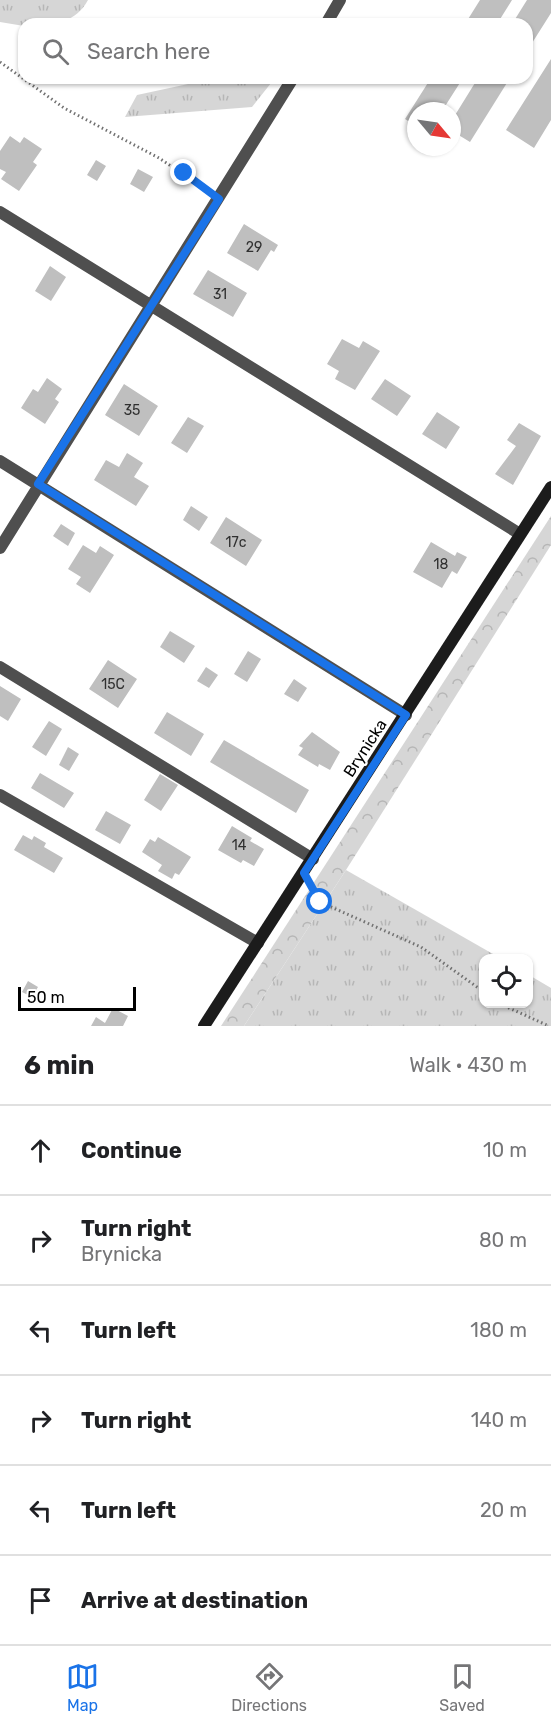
<!DOCTYPE html>
<meta charset="utf-8">
<style>
:root{--surface:#fff;--page:#f2f2f2;--text:#202124;--muted:#757577;--line:#e0e0e0;--accent:#1a73e8}
body{margin:0;font-family:Rubik,sans-serif;background:var(--page);color:var(--text)}
.controls{position:absolute;right:18px;bottom:18px;display:grid;overflow:hidden;border-radius:12px;box-shadow:0 2px 4px #0004}
.controls button{width:54px;height:54px;display:grid;place-items:center;padding:0;border:0;border-bottom:2px solid var(--line);background:var(--surface);color:var(--text);font:30px sans-serif}
.compass{position:absolute;left:407px;top:102px;width:54px;height:54px;border-radius:50%;background:var(--surface);box-shadow:0 2px 4px #0004;rotate:119deg}
.scale{position:absolute;left:18px;bottom:15px;width:118px;box-sizing:border-box;padding-left:6px;border:3px solid #000;border-top:0;font-size:16px;line-height:21px;white-space:nowrap;color:#000;-webkit-text-stroke:4px #fff;paint-order:stroke}
.stop{position:absolute;width:18px;height:18px;margin:-14px;border:4px solid #1a73e8;border-radius:50%;background:#fff}
.stop.end{background:#1a73e8;border-color:#fff;box-shadow:0 2px 6px #0008}
.list{margin:0;padding:0;list-style:none}
h2{display:flex;justify-content:space-between;align-items:center;height:78px;margin:0;padding:0 24px;font-size:26px}
h2 small{font-size:20px;font-weight:400;color:var(--muted)}
.list li{display:grid;grid-template-columns:39px 1fr auto;gap:18px;align-items:center;box-sizing:border-box;height:90px;padding:0 24px;border-top:2px solid var(--line)}
.list b{display:block;font-size:22px;white-space:nowrap}
.list p{margin:0;font-size:20px;white-space:nowrap;color:var(--muted)}
.list em{font-size:20px;font-style:normal;color:var(--muted)}
.icon{flex:none;width:33px;height:33px;fill:none;stroke:currentColor;stroke-width:2;stroke-linecap:round;stroke-linejoin:round}
.map{position:relative;flex:none;width:551px;height:1026px;overflow:hidden}
.search{position:absolute;background:var(--surface);box-shadow:0 2px 4px #0004;left:18px;right:18px;top:18px;height:66px;display:flex;align-items:center;gap:15px;box-sizing:border-box;padding:0 21px;border-radius:18px;color:var(--muted);font-size:22px}
.sheet{height:618px;background:var(--surface)}
nav{display:flex;justify-content:space-around;align-items:center;box-sizing:border-box;height:84px;border-top:2px solid var(--line);background:var(--surface);font-size:16px;color:var(--muted)}
nav a{display:grid;justify-items:center;gap:3px}
nav .on{color:var(--accent)}
.map>svg:first-child{display:block}
.grass{fill:url(#grass-tufts)}
.forest{fill:url(#forest-crowns)}
.building{fill:#bfbfbf}
.lines{fill:none;stroke-linecap:round;stroke-linejoin:round}
.path{stroke:#717171;stroke-width:3;stroke-dasharray:1.5 3;stroke-linecap:butt}
.street{stroke:#4f4f4f;stroke-width:12}
.secondary{stroke:#1c1c1c;stroke-width:12}
.route{stroke:#1a73e8;stroke-width:8}
.labels{text-anchor:middle;dominant-baseline:central;stroke-width:4.5;stroke-linejoin:round;paint-order:stroke}
.number-label{font-size:14px;fill:#303030}
.street-label{font-size:16px;fill:#000;stroke:#fff}
</style>
<div class="map">
<svg width="551" height="1026" viewBox="0 0 551 1026">
<defs>
<pattern id="grass-tufts" width="24" height="20" patternUnits="userSpaceOnUse" patternTransform="scale(1.5)"><rect width="24" height="20" fill="#d6d6d6"/><path d="M3 7l-1-3M5 7V3M7 7l1-3M15 17l-1-3M17 17v-4M19 17l1-3" fill="none" stroke="#b6b6b6"/></pattern>
<pattern id="forest-crowns" width="20" height="18" patternUnits="userSpaceOnUse" patternTransform="scale(1.5)"><rect width="20" height="18" fill="#d6d6d6"/><path d="M2 6a3 3 0 1 1 6 0M12 15a3 3 0 1 1 6 0" fill="none" stroke="#b6b6b6"/></pattern>
</defs>
<rect width="100%" height="100%" fill="#fff"/>
<path class="grass" d="M0,0H88C74,26 50,24 24,24V26L0,22Z
M216,78H275L252,107L125,117L137,95Z
M346,870L500,958H484V1004H528L529,975L551,988V1026H244Z"/>
<path class="forest" d="M551,516V545L346,870L244,1026H221Z"/>
<path class="building" d="M480,0H512L497,24H465Z
M527,0H551V13L527,51V24H512Z
M551,59V120L534,148L506,130Z
M431,78H463L442,111H416V126L405,119Z
M478,78H510L470,142L452,131V120Z
M10,136L20,143L24,137L42,149L33,162L37,165L19,191L1,179L6,172L0,169V151Z
M96,160L106,166L97,181L87,175Z
M138,169L153,177L144,192L130,184Z
M244,224L278,245L274,252L271,250L258,271L227,253Z
M50,266L66,277L51,301L35,291Z
M208,270L247,293L233,317L193,294Z
M342,339L359,348L363,341L380,351L355,390L335,379L339,371L327,364Z
M47,378L62,389L55,399L59,402L45,424L21,408L33,389L38,392Z
M385,379L411,396L397,416L371,399Z
M124,384L158,406L139,436L105,415Z
M437,412L460,427L446,449L422,434Z
M188,417L204,426L187,453L171,443Z
M519,423L541,436L513,485L495,474L516,446L507,440Z
M127,453L143,463L134,477L149,486L136,506L94,480L106,460L119,467Z
M191,506L208,517L199,531L183,520Z
M226,517L262,540L246,566L210,543Z
M61,524L75,533L68,546L53,536Z
M431,542L455,556L457,552L467,557L457,574L452,571L442,588L413,572Z
M83,545L96,553L100,546L114,555L90,593L76,584L81,577L68,569Z
M170,631L195,646L184,663L160,647Z
M248,651L261,659L247,682L234,674Z
M108,660L137,679L118,708L89,689Z
M206,667L218,675L209,688L197,681Z
M294,679L307,688L298,702L284,694Z
M0,686L21,699L8,721L0,716Z
M167,712L204,734L191,756L154,733Z
M49,721L62,729L46,756L32,747Z
M312,732L340,752L330,770L319,764L318,767L298,755L303,748L299,746Z
M224,740L309,790L296,813L210,762Z
M68,747L79,754L69,771L59,765Z
M40,773L74,793L64,808L31,788Z
M160,774L178,785L161,811L144,800Z
M106,811L131,825L120,844L95,830Z
M232,826L252,838L250,841L264,849L254,866L243,860L241,863L218,850Z
M23,835L32,840L34,836L46,843L44,847L63,858L54,873L14,850Z
M158,837L191,857L179,875L175,873L172,879L158,871L162,865L142,852L150,839L155,842Z
M28,981L38,987L32,997L22,992Z
M113,1008L128,1016L123,1026H91L96,1017L105,1023Z"/>
<g class="lines">
<path class="path" d="M0,62L64,108L159,158L208,191
M310,885L320,902L421,947L484,992
M500,1004L549,1026"/>
<path class="street" d="M326,24L340,0
M0,212L520,534
M0,461L406,715
M0,548L293,78
M0,667L313,859
M0,795L258,943"/>
<path class="secondary" d="M204,1026L551,487"/>
</g>
<g class="lines">
<path class="route" d="M184,173L219,199L38,484L406,715L304,873L320,902"/>
</g>
<g class="labels">
<g class="number-label">
<text x="254" y="247">29</text>
<text x="220" y="294">31</text>
<text x="132" y="410">35</text>
<text x="236" y="542">17c</text>
<text x="441" y="564">18</text>
<text x="113" y="684">15C</text>
<text x="239" y="845">14</text>
</g>
<g class="street-label">
<text transform="translate(365 748) rotate(-57)">Brynicka</text>
</g>
</g>
</svg>
<div class="controls">
<button><svg class="icon" aria-label="locate" viewBox="0 0 24 24"><circle cx="12" cy="12" r="6"/><path d="M12 2v4M12 18v4M2 12h4M18 12h4"/></svg></button>
</div>
<svg class="compass" viewBox="-18 -18 36 36"><path d="M0-13l5 13h-10z" fill="#e53935"/><path d="M0 13l5-13h-10z" fill="#757577"/></svg>
<div class="scale">50 m</div>
<div class="stop" style="left:320px;top:902px"></div>
<div class="stop end" style="left:184px;top:173px"></div>
<div class="search"><svg class="icon" aria-label="search" viewBox="0 0 24 24"><circle cx="10" cy="10" r="6"/><path d="M15 15l6 6"/></svg>Search here</div>
</div>
<section class="sheet">
<h2>6 min<small>Walk · 430 m</small></h2>
<ul class="list">
<li><svg class="icon" aria-label="ahead" viewBox="0 0 24 24"><path d="M12 20V5M6 11l6-6 6 6"/></svg><div><b>Continue</b></div><em>10 m</em></li>
<li><svg class="icon" aria-label="right" viewBox="0 0 24 24"><path d="M7 20v-9h11M14 6l5 5-5 5"/></svg><div><b>Turn right</b><p>Brynicka</p></div><em>80 m</em></li>
<li><svg class="icon" aria-label="left" viewBox="0 0 24 24"><path d="M17 20v-9H6M10 6l-5 5 5 5"/></svg><div><b>Turn left</b></div><em>180 m</em></li>
<li><svg class="icon" aria-label="right" viewBox="0 0 24 24"><path d="M7 20v-9h11M14 6l5 5-5 5"/></svg><div><b>Turn right</b></div><em>140 m</em></li>
<li><svg class="icon" aria-label="left" viewBox="0 0 24 24"><path d="M17 20v-9H6M10 6l-5 5 5 5"/></svg><div><b>Turn left</b></div><em>20 m</em></li>
<li><svg class="icon" aria-label="arrive" viewBox="0 0 24 24"><path d="M6 21V4h12l-3 4 3 4H6"/></svg><div><b>Arrive at destination</b></div></li>
</ul>
</section>
<nav>
<a class="on"><svg class="icon" aria-label="map" viewBox="0 0 24 24"><path d="M3 6l6-2 6 2 6-2v14l-6 2-6-2-6 2zM9 4v14M15 6v14"/></svg>Map</a>
<a><svg class="icon" aria-label="directions" viewBox="0 0 24 24"><path d="M12 3l9 9-9 9-9-9zM9 14v-3h6M13 9l2 2-2 2"/></svg>Directions</a>
<a><svg class="icon" aria-label="saved" viewBox="0 0 24 24"><path d="M7 4h10v16l-5-4-5 4z"/></svg>Saved</a>
</nav>
